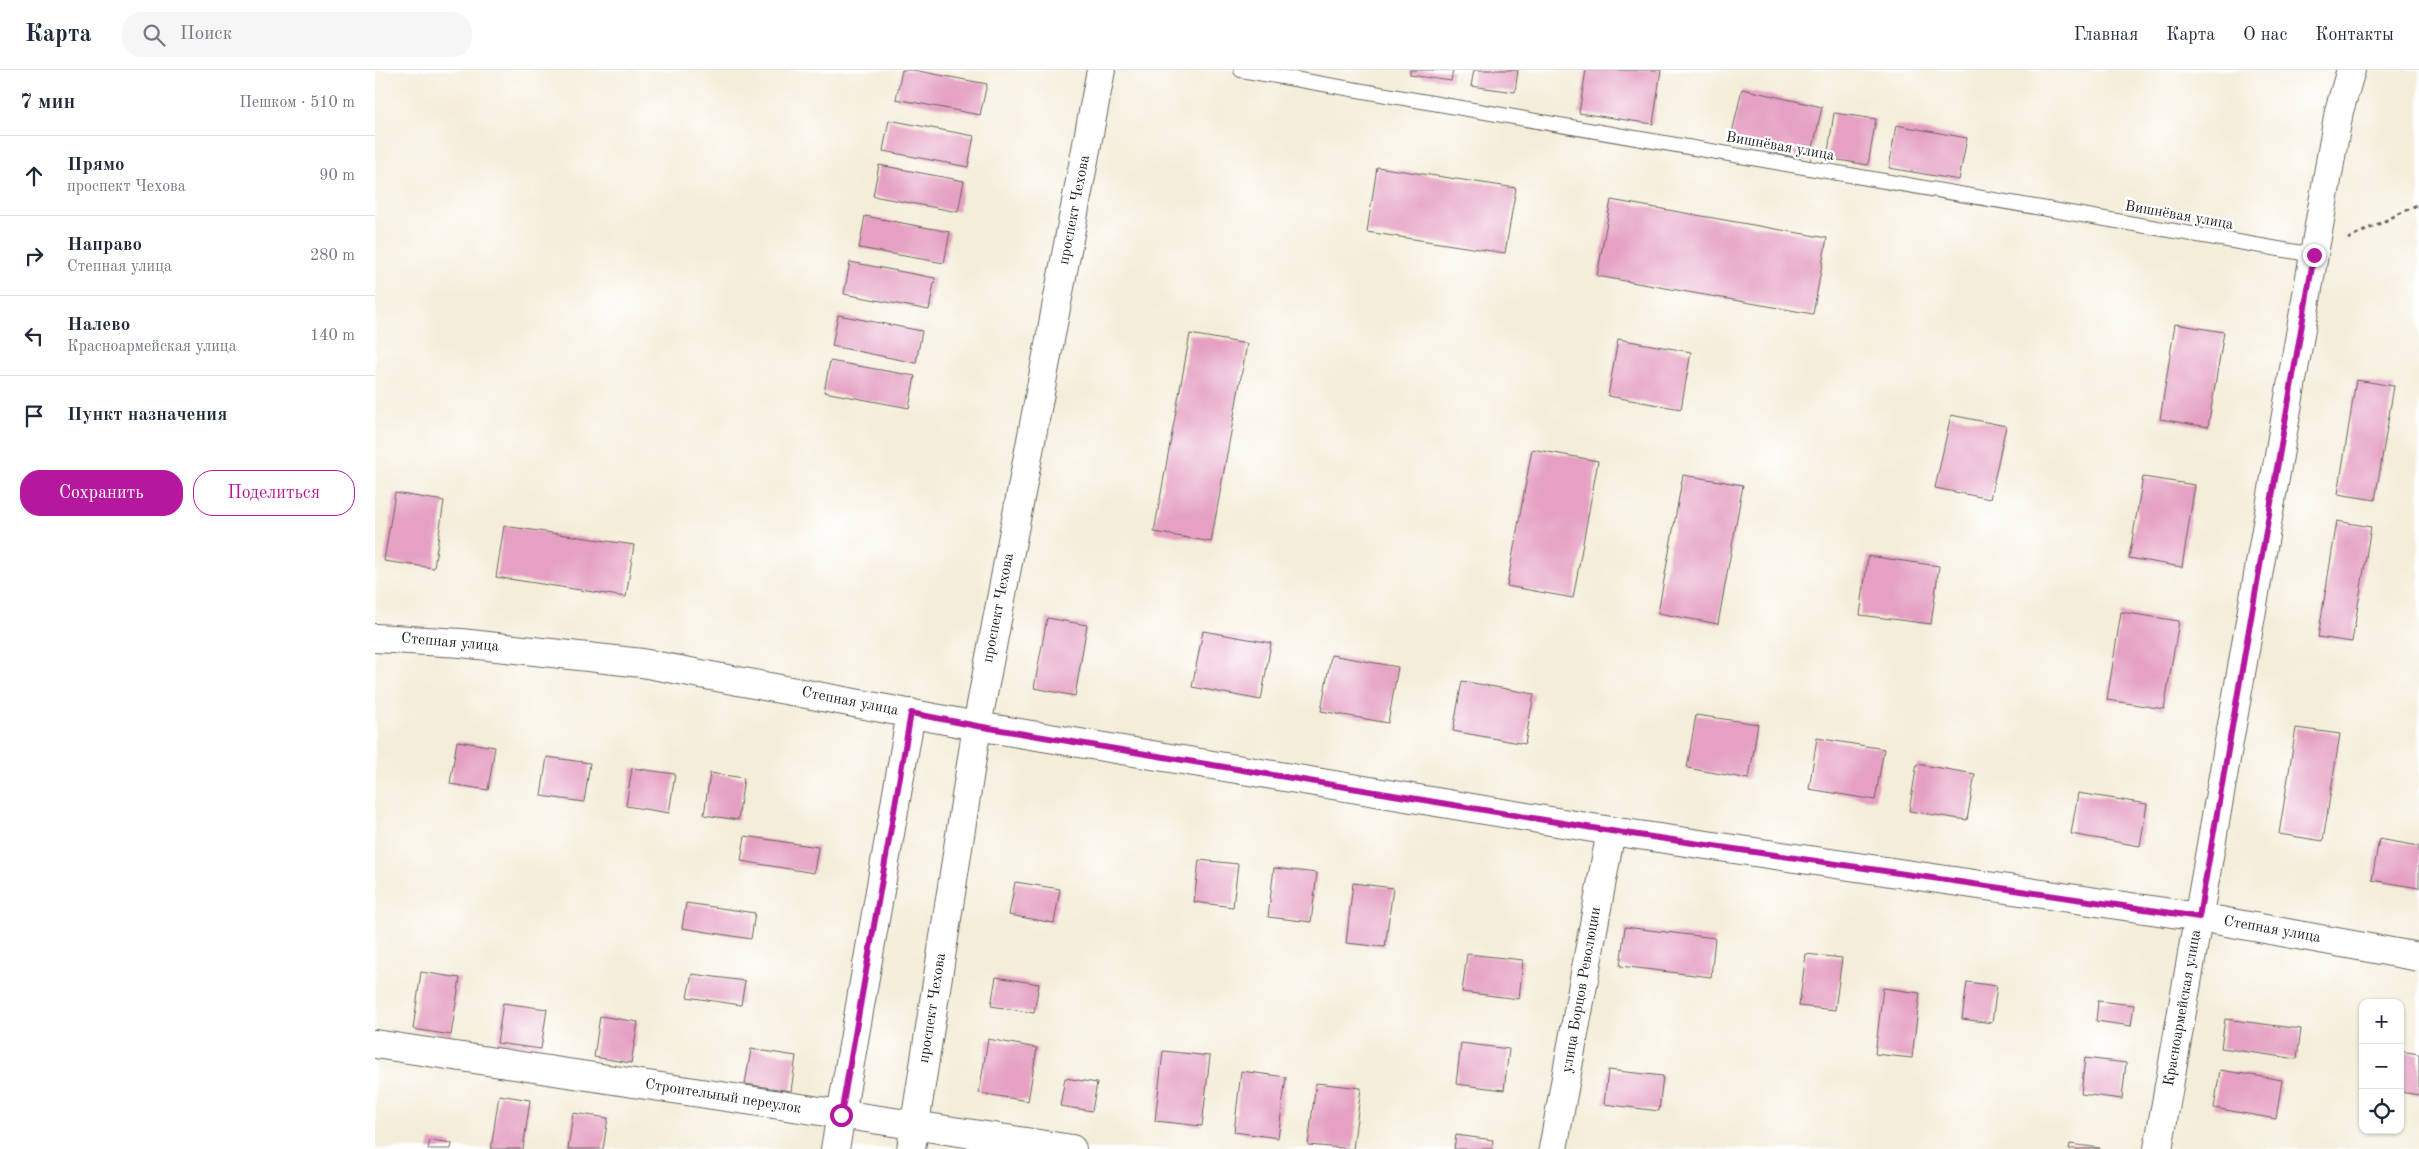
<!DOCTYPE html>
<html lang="ru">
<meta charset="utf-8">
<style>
:root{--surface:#fff;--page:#f6f6f7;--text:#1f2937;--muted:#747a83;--line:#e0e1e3;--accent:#b5179e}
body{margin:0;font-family:"Old Standard TT",serif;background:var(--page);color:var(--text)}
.controls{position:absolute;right:15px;bottom:15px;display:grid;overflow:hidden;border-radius:10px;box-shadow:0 1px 4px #0004}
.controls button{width:45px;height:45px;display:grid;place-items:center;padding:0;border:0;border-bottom:1px solid var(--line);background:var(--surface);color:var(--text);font:25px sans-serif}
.stop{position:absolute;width:15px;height:15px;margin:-11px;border:4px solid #b5179e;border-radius:50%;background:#fff}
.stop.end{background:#b5179e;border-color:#fff;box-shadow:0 1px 5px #0008}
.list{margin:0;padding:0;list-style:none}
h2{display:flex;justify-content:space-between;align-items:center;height:65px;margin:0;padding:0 20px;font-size:21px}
h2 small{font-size:16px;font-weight:400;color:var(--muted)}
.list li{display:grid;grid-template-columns:32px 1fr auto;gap:15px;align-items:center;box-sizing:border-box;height:80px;padding:0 20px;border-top:1px solid var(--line)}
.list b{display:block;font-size:19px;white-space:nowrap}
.list p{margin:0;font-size:16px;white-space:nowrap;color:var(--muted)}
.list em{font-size:16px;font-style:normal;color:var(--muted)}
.actions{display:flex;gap:10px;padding:15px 20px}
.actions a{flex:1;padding:11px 0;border:1px solid var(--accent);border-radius:20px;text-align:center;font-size:18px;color:var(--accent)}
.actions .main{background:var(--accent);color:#fff}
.icon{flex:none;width:28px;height:28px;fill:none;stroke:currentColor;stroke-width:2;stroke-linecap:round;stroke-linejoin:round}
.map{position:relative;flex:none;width:2044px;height:1079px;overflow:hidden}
header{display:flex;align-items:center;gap:30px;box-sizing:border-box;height:70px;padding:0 25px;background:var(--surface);border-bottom:1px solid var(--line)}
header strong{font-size:24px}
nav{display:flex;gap:28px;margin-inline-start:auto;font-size:18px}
.search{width:350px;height:45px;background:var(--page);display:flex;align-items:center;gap:12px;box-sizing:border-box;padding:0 18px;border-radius:20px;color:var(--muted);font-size:19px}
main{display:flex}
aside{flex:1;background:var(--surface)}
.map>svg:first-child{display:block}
.building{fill:#e5a0c3}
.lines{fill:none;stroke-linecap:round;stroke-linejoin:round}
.service-casing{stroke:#68655e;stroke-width:16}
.minor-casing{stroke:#68655e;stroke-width:30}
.path{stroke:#68655e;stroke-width:3;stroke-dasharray:4 4;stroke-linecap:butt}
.service{stroke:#fff;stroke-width:14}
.minor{stroke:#fff;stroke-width:28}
.route{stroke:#b5179e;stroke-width:6}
.labels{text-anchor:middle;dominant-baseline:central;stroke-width:5;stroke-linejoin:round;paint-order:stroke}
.street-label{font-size:15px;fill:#1c1c1c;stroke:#fff}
</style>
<header>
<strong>Карта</strong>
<div class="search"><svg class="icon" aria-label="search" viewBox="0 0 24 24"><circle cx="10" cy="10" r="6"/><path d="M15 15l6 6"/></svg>Поиск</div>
<nav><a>Главная</a><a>Карта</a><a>О нас</a><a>Контакты</a></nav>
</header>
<main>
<aside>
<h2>7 мин<small>Пешком · 510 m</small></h2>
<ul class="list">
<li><svg class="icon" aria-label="ahead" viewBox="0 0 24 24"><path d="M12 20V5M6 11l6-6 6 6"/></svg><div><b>Прямо</b><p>проспект Чехова</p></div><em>90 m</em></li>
<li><svg class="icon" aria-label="right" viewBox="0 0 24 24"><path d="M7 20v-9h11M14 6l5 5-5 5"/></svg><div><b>Направо</b><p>Степная улица</p></div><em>280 m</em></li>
<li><svg class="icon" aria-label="left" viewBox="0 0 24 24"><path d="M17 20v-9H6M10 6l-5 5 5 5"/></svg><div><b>Налево</b><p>Красноармейская улица</p></div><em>140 m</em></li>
<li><svg class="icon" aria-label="arrive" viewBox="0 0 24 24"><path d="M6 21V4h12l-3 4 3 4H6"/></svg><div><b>Пункт назначения</b></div></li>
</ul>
<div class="actions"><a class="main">Сохранить</a><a>Поделиться</a></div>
</aside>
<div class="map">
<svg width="2044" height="1079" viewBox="0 0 2044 1079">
<rect width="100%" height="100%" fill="#fff"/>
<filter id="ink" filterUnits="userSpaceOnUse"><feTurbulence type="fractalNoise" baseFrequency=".02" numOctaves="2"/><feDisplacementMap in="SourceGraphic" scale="10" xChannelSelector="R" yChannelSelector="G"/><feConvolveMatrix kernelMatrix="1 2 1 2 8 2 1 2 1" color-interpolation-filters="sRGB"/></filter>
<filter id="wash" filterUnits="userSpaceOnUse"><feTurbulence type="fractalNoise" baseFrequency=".0096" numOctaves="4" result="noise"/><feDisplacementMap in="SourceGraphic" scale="20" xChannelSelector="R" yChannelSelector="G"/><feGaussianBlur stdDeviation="1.12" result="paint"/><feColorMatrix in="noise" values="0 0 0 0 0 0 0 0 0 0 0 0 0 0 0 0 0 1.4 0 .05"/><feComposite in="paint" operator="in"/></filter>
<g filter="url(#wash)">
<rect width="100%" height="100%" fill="#f4edd9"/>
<g id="blocks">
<path class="building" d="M527,0H538L612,14L605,45L521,29Z
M1035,0H1078L1076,11L1035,5Z
M1099,0H1143L1140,22L1096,16Z
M1211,0H1286L1278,54L1204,43Z
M1367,19L1447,37L1435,91L1355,72Z
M1459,43L1501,49L1493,95L1452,88Z
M514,50L599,66L593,97L508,81Z
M1521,55L1592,68L1584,110L1514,98Z
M504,95L589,111L583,142L498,126Z
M1002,97L1141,118L1130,183L992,162Z
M1236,130L1452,168L1438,244L1222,206Z
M490,146L575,162L569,193L484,178Z
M475,192L560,208L554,240L469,224Z
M463,245L547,261L541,293L457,276Z
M1800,254L1849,262L1833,357L1785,349Z
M815,264L872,274L836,472L779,462Z
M1243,269L1316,282L1306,339L1233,326Z
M455,291L540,306L534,338L449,322Z
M1981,310L2019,316L2000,430L1963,424Z
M1576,345L1631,356L1615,429L1560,418Z
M1157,379L1223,391L1198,528L1132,516Z
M1308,405L1368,415L1343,554L1283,543Z
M1768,407L1820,415L1807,497L1754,488Z
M20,423L69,431L59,498L9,491Z
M1962,451L1996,457L1977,572L1943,567Z
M129,456L259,475L251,527L121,507Z
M1493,486L1564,496L1556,554L1485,545Z
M1746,542L1804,551L1789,639L1732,630Z
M672,548L712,555L700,626L659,618Z
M828,561L896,573L886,630L817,617Z
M956,585L1023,597L1013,653L946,641Z
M1087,611L1159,624L1150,674L1078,661Z
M1321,645L1383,654L1374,709L1312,698Z
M1921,658L1965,664L1948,771L1904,764Z
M1442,668L1509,679L1500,730L1434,719Z
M82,671L120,677L113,720L75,714Z
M172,687L215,693L209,732L166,726Z
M1542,694L1600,704L1592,750L1534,741Z
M257,698L300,704L294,743L251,736Z
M335,703L369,708L363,750L329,745Z
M1703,723L1772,734L1765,776L1696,764Z
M370,766L443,777L439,803L366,791Z
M2004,769L2044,776V818L1997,810Z
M824,790L863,794L858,837L819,832Z
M899,798L942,803L936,852L893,847Z
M640,812L685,819L679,853L634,845Z
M978,813L1018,818L1010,877L971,873Z
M311,833L380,843L376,869L307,858Z
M1250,857L1340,868L1336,907L1245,896Z
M1092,884L1148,890L1144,929L1087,922Z
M1431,884L1467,888L1460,940L1424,936Z
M46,902L85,908L76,965L38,959Z
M317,904L370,911L366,935L312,927Z
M621,907L664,914L659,943L616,936Z
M1592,912L1622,916L1617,953L1587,949Z
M1508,918L1545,923L1537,988L1500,984Z
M1723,931L1759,935L1756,956L1721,951Z
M128,933L172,939L166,979L122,973Z
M225,946L263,952L256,993L219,987Z
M1850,949L1926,959L1922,989L1846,978Z
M613,969L662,978L653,1031L604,1023Z
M1086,973L1134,979L1129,1020L1081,1014Z
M376,979L421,986L416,1021L370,1014Z
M788,981L835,986L827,1056L780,1051Z
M2025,981L2044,984V1025L2025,1022Z
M1710,988L1751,993L1747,1029L1706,1024Z
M1233,1000L1288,1006L1284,1041L1229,1034Z
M1845,1000L1907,1010L1901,1049L1839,1038Z
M866,1001L911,1007L903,1068L859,1062Z
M690,1008L722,1013L717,1041L685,1036Z
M941,1013L986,1018L978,1079L933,1075Z
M124,1025L155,1030L148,1079H116Z
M198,1043L233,1048L228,1079H193Z
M1081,1065L1118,1070L1117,1079H1079Z
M55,1070L77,1073L76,1079H53Z
M1695,1074L1725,1078V1079H1694Z"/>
</g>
</g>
<g filter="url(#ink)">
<use href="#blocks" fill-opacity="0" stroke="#68655e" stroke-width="1"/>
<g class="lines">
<defs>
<path id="service" d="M866,0L1939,185"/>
<path id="minor" d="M0,568L86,573L267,593L602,656L1236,761L1824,847L2044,887
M0,974L697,1079
M460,1079L536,643
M536,1079L602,656L726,0
M1178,1079L1236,761
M1783,1079L1964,41L1976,0"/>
</defs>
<use href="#service" class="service-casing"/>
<use href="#minor" class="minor-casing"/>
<path class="path" d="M1973,169L2044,134"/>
<use href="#service" class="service"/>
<use href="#minor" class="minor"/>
</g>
</g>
<g class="lines" filter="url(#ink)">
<path class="route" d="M466,1045L536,643L602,656L1236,761L1824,847L1939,185"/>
</g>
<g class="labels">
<g class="street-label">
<text transform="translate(1405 77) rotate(10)">Вишнёвая улица</text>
<text transform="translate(700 140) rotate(-79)">проспект Чехова</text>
<text transform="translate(1804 146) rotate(10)">Вишнёвая улица</text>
<text transform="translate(624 538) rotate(-79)">проспект Чехова</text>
<text transform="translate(75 573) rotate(5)">Степная улица</text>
<text transform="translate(475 632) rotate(11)">Степная улица</text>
<text transform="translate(1897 860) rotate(10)">Степная улица</text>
<text transform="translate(1207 920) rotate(-80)">улица Борцов Революции</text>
<text transform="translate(558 938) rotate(-81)">проспект Чехова</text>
<text transform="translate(1808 938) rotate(-80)">Красноармейская улица</text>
<text transform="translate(348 1027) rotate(9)">Строительный переулок</text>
</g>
</g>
</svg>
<div class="controls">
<button>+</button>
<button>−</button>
<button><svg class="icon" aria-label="locate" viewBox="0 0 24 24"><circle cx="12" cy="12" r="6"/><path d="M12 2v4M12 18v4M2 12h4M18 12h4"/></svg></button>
</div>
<div class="stop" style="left:466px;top:1045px"></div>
<div class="stop end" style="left:1939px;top:185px"></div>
</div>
</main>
